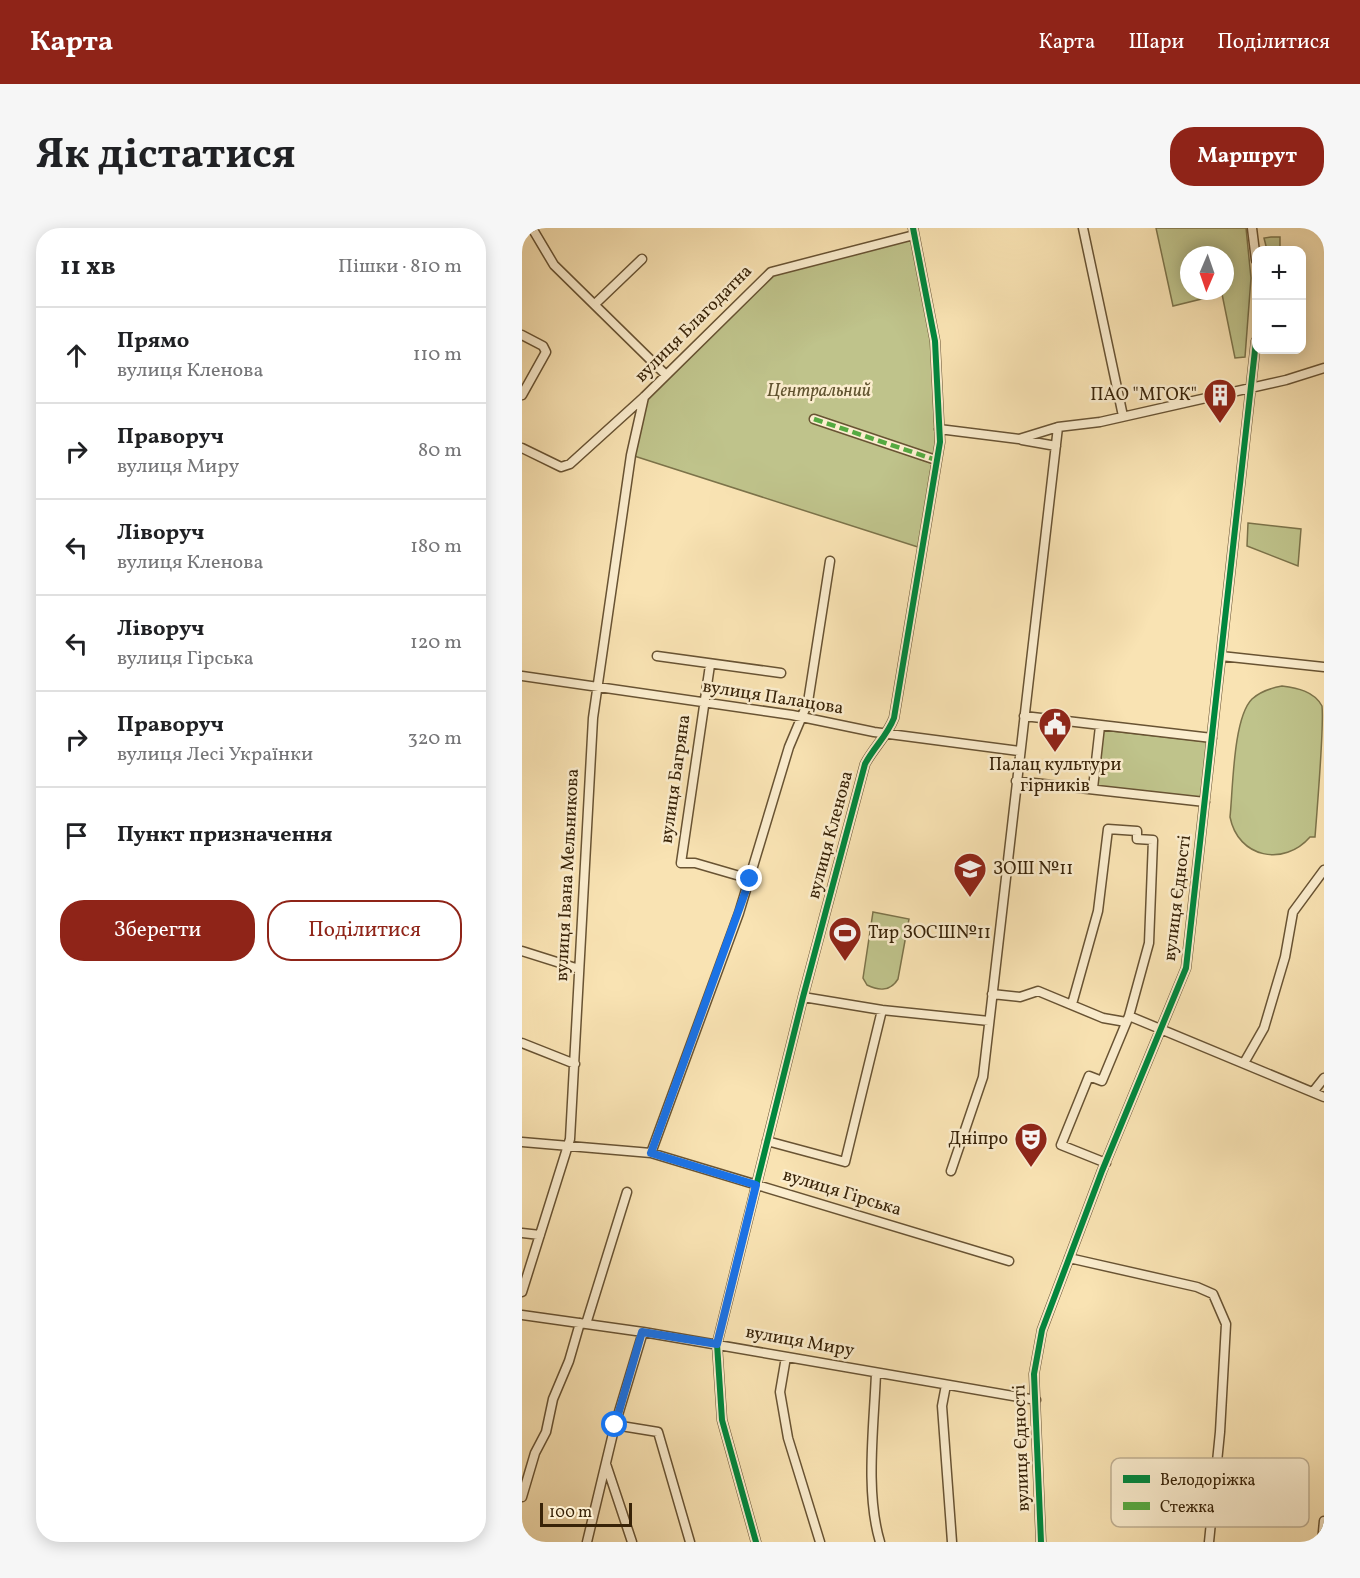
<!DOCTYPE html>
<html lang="uk">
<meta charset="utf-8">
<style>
:root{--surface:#fff;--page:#f6f6f6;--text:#202124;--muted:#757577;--line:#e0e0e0;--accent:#8f2418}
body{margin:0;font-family:Vollkorn,serif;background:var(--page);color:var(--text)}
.controls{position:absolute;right:18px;top:18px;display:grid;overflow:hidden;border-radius:12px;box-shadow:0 3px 15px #0003}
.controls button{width:54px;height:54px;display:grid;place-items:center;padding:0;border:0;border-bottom:2px solid var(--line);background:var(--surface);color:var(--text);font:30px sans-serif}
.compass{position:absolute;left:658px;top:18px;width:54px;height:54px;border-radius:50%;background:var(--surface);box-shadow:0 3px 15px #0003;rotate:182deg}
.scale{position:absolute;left:18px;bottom:15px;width:92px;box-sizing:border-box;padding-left:6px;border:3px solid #382308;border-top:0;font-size:16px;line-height:21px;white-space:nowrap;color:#382308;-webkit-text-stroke:4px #fbedce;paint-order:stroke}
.stop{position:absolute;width:18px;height:18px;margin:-14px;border:4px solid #1a73e8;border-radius:50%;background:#fff}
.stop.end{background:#1a73e8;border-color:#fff;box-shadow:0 2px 6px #0008}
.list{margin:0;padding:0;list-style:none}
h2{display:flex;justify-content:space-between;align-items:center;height:78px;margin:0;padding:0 24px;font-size:26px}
h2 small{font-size:20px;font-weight:400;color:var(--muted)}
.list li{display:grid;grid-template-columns:39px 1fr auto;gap:18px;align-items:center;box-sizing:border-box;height:96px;padding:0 24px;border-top:2px solid var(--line)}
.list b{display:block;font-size:22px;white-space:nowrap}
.list p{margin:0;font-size:20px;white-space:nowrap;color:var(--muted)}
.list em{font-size:20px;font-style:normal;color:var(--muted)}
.actions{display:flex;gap:12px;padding:18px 24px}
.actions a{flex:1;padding:14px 0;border:2px solid var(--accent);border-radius:24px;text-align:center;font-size:21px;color:var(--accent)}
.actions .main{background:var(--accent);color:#fff}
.icon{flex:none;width:33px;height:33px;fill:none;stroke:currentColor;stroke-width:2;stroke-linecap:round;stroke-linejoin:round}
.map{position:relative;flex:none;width:802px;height:1314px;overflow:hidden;border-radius:24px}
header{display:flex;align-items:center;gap:36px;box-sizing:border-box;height:84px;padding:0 30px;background:var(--accent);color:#fff}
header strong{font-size:28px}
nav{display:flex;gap:33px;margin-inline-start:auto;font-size:21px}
.intro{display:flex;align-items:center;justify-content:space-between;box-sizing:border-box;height:144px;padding:0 36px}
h1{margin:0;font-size:42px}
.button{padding:15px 27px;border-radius:24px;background:var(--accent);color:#fff;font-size:21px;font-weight:700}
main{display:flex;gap:36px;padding:0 36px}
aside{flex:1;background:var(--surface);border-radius:24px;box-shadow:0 3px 15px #0003}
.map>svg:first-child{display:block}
.green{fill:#bfc38b;stroke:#7c734a;stroke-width:1.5;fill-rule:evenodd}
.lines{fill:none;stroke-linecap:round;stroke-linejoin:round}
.minor-casing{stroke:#685333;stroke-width:11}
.minor{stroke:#fbedce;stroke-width:8}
.quiet{stroke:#55aa41;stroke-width:4.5;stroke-dasharray:9 4.5;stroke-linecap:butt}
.cycleway-casing{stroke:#fbedce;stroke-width:10}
.cycleway{stroke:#00873e;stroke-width:6}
.route{stroke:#1a73e8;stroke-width:8}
.labels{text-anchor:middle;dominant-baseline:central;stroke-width:5;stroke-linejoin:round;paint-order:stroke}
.street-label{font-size:18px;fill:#382308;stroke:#fbedce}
.park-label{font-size:18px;font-style:italic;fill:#60532f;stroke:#fbedce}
.poi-label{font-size:18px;fill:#382308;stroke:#fbedce;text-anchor:end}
.key{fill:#fbedce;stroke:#c0b093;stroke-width:1.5}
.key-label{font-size:16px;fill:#382308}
</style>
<header>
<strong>Карта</strong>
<nav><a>Карта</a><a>Шари</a><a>Поділитися</a></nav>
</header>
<div class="intro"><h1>Як дістатися</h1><a class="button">Маршрут</a></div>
<main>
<aside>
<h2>11 хв<small>Пішки · 810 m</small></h2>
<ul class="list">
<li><svg class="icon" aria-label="ahead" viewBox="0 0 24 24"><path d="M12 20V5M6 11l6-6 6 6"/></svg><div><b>Прямо</b><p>вулиця Кленова</p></div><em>110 m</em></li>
<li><svg class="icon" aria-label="right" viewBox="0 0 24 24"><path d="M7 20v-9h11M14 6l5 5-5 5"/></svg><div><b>Праворуч</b><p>вулиця Миру</p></div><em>80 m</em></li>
<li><svg class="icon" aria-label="left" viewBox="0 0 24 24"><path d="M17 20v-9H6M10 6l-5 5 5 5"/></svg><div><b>Ліворуч</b><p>вулиця Кленова</p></div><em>180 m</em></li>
<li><svg class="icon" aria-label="left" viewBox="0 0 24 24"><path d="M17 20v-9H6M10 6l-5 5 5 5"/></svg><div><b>Ліворуч</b><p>вулиця Гірська</p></div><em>120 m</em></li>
<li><svg class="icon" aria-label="right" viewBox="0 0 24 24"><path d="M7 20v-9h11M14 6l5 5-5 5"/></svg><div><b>Праворуч</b><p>вулиця Лесі Українки</p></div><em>320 m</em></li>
<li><svg class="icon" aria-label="arrive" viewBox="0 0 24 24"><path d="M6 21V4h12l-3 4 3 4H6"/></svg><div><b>Пункт призначення</b></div></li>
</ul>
<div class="actions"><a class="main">Зберегти</a><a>Поділитися</a></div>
</aside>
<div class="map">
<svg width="802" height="1314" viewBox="0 0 802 1314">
<rect width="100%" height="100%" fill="#f9e3b3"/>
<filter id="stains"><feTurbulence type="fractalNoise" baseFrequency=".00333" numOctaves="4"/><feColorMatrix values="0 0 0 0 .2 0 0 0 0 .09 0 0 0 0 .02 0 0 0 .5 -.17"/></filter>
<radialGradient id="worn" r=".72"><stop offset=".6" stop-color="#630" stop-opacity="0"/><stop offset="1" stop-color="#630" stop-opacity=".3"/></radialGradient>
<path class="green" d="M634,0H724L729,50L723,129L713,130L700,66L651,78ZM667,27H703V63H667Z
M392,7L413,113L418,214L399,320L109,227L122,169L249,44Z
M749,9H758V22H745L742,10Z
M726,295L779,301L776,338L725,318Z
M760,458C775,460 792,463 800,478C802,497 795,584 793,609H788C762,639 716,630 708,589C711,561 711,490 730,471C739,463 749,460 760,458Z
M581,502L687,514L680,571L574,558Z
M351,684L387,691L376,751C369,763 357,763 345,757L341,750Z"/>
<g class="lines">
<defs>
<path id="minor" d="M10,0L32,37L144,147
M561,0L601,188
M730,0L734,32
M73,76L120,31
M0,107L21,118L24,124L0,167
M292,191L414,232
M417,201L497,211L536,199L578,194L764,152L802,140
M500,212L534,218
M0,220L39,239L48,236L122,169L249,44L392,7
M135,428L259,445
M699,428L802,439
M188,437L159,635H173L228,651
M0,448L270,487L352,504L497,523
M502,488L690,510
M494,553L683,574
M571,560L578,498
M0,723L57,741
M470,766L498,769L516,763L581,790L604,794
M281,769L360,782L467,793
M550,776L576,683L586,601L615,603V611L631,612L627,715L607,788
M0,815L53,836
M722,835L742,800L763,729L771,684L802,642
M791,864L802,850
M245,913L323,934L360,782
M0,914L129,925L487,1033
M129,925L217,685L267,519L286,474L308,333
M584,935L539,917L567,848L580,853L607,788L802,869
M429,943L461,849L536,199
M0,1005L18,1007
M547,1030L675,1059L691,1066L704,1096L698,1204L687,1314
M0,1064L48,911L71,490L109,227L122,169
M0,1087L121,1104L514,1172
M64,1096L105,964
M264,1129L258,1164L266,1210L298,1314
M354,1145C352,1198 343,1264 358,1314
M424,1157L420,1178L430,1314
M93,1197L136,1204L168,1314
M84,1236L110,1314
M0,1269L13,1225L24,1204L31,1171L47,1133L58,1095
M65,1314L93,1197L121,1104
M234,1314L200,1192L195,1116L281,769L343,536C352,519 365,508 372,490L418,214L413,113L391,0
M519,1314L512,1146L520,1102L580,943L664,740L734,113
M800,1314L802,1293"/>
</defs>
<use href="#minor" class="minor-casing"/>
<use href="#minor" class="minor"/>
<path class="quiet" d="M292,191L414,232"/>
<defs>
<path id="cycleway" d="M234,1314L200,1192L195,1116L281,769L343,536C352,519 365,508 372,490L418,214L413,113L391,0
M519,1314L512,1146L520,1102L580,943L664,740L734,113"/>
</defs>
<use href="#cycleway" class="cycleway-casing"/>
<use href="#cycleway" class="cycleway"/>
</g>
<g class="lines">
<path class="route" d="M93,1197L120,1104L195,1116L234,957L129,925L228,651"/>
</g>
<defs>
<symbol id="building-pin" viewBox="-11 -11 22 30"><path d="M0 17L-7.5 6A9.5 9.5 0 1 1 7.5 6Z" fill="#8f2418" stroke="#fbedce"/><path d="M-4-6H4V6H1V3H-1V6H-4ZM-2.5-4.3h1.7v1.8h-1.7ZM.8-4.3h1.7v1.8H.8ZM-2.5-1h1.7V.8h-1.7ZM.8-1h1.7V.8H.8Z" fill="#fff"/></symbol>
<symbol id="civic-pin" viewBox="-11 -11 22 30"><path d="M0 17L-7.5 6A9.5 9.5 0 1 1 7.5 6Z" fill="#8f2418" stroke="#fbedce"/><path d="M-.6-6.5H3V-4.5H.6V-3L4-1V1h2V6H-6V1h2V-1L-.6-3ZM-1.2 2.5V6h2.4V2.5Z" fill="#fff"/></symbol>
<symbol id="school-pin" viewBox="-11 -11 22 30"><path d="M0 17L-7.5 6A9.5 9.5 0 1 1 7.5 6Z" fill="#8f2418" stroke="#fbedce"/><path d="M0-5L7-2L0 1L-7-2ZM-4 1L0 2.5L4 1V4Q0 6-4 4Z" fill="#fff"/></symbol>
<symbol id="stadium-pin" viewBox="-11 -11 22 30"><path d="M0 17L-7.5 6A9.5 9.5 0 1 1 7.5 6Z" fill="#8f2418" stroke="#fbedce"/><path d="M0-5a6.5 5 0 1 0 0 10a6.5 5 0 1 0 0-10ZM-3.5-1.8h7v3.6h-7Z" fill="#fff"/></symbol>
<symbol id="theatre-pin" viewBox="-11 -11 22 30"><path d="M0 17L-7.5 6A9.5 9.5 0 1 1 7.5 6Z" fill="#8f2418" stroke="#fbedce"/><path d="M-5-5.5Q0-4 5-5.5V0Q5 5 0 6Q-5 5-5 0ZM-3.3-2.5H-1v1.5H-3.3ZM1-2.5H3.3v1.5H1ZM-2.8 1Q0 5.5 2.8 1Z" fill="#fff"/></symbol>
</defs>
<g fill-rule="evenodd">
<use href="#building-pin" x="679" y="148" width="38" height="52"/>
<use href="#civic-pin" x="514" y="477" width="38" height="52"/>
<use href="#school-pin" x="429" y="622" width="38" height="52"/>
<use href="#stadium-pin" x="304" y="686" width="38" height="52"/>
<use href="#theatre-pin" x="490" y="892" width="38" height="52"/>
</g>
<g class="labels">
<g class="street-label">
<text transform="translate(172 96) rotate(-45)">вулиця Благодатна</text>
<text transform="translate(251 470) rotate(9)">вулиця Палацова</text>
<text transform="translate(154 551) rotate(-82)">вулиця Багряна</text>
<text transform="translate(309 607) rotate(-75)">вулиця Кленова</text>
<text transform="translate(46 647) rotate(-87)">вулиця Івана Мельникова</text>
<text transform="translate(656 670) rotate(-83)">вулиця Єдності</text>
<text transform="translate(320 965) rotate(17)">вулиця Гірська</text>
<text transform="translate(278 1114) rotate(10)">вулиця Миру</text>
<text transform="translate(500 1220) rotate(-92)">вулиця Єдності</text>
</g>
<g class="park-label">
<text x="297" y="163">Центральний</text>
</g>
<g class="poi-label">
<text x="675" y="167">ПАО "МГОК"</text>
<text x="533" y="537" text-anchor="middle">Палац культури<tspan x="533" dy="21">гірників</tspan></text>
<text x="471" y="641" text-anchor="start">ЗОШ №11</text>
<text x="346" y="705" text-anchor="start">Тир ЗОСШ№11</text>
<text x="486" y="911">Дніпро</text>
</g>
</g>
<rect x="589" y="1230" width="198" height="69" rx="9" class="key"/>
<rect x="601" y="1247" width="27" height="8" fill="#00873e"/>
<rect x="601" y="1274" width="27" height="8" fill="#55aa41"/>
<g class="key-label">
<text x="638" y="1257">Велодоріжка</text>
<text x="638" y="1284">Стежка</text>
</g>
<rect width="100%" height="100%" filter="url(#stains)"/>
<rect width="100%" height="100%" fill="url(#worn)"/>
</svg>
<div class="controls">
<button>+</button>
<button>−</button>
</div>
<svg class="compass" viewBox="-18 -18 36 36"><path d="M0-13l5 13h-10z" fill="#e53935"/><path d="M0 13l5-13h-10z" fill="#757577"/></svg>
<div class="scale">100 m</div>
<div class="stop" style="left:93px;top:1197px"></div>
<div class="stop end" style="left:228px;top:651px"></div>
</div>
</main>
